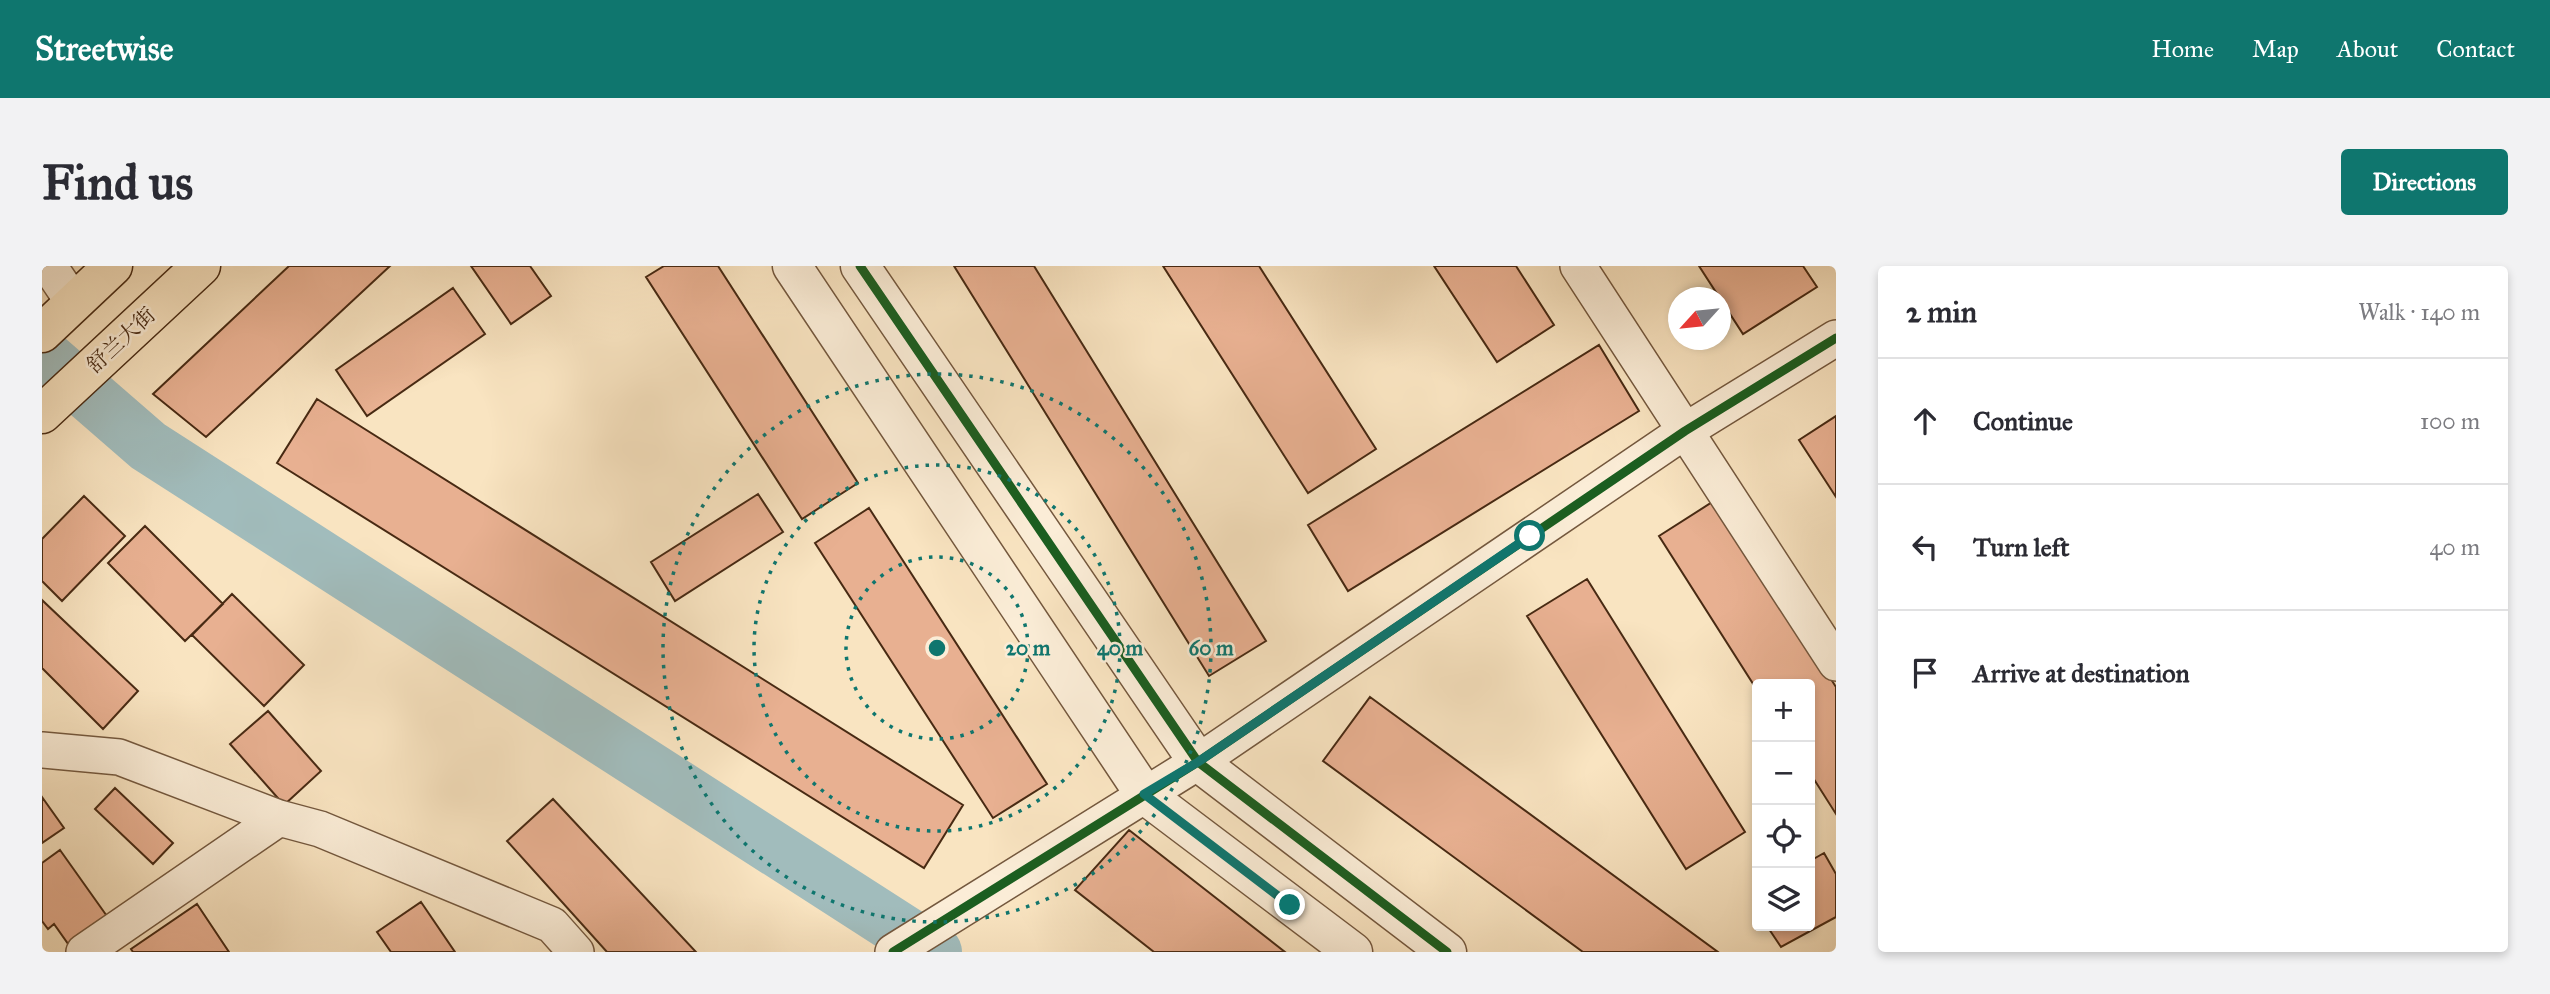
<!DOCTYPE html>
<meta charset="utf-8">
<style>
:root{--surface:#fff;--page:#f2f2f3;--text:#2b2b33;--muted:#7c7c81;--line:#e1e1e2;--accent:#0f766e}
body{margin:0;font-family:"IM FELL Great Primer","Noto Serif SC",serif;background:var(--page);color:var(--text)}
.controls{position:absolute;right:21px;bottom:21px;display:grid;overflow:hidden;border-radius:7px;box-shadow:0 4px 10px #0003}
.controls button{width:63px;height:63px;display:grid;place-items:center;padding:0;border:0;border-bottom:2px solid var(--line);background:var(--surface);color:var(--text);font:35px sans-serif}
.compass{position:absolute;left:1626px;top:21px;width:63px;height:63px;border-radius:50%;background:var(--surface);box-shadow:0 4px 10px #0003;rotate:243deg}
.stop{position:absolute;width:21px;height:21px;margin:-16px;border:5px solid #0f766e;border-radius:50%;background:#fff}
.stop.end{background:#0f766e;border-color:#fff;box-shadow:0 2px 7px #0008}
.list{margin:0;padding:0;list-style:none}
h2{display:flex;justify-content:space-between;align-items:center;height:91px;margin:0;padding:0 28px;font-size:30px}
h2 small{font-size:23px;font-weight:400;color:var(--muted)}
.list li{display:grid;grid-template-columns:46px 1fr auto;gap:21px;align-items:center;box-sizing:border-box;height:126px;padding:0 28px;border-top:2px solid var(--line)}
.list b{display:block;font-size:26px;white-space:nowrap}
.list em{font-size:23px;font-style:normal;color:var(--muted)}
.icon{flex:none;width:38px;height:38px;fill:none;stroke:currentColor;stroke-width:2;stroke-linecap:round;stroke-linejoin:round}
.map{position:relative;flex:none;width:1794px;height:686px;overflow:hidden;border-radius:7px}
header{display:flex;align-items:center;gap:42px;box-sizing:border-box;height:98px;padding:0 35px;background:var(--accent);color:#fff}
header strong{font-size:33px}
nav{display:flex;gap:38px;margin-inline-start:auto;font-size:24px}
.intro{display:flex;align-items:center;justify-content:space-between;box-sizing:border-box;height:168px;padding:0 42px}
h1{margin:0;font-size:49px}
.button{padding:18px 32px;border-radius:7px;background:var(--accent);color:#fff;font-size:24px;font-weight:700}
main{display:flex;gap:42px;padding:0 42px}
aside{flex:1;background:var(--surface);border-radius:7px;box-shadow:0 4px 10px #0003}
.map>svg:first-child{display:block}
.lines{fill:none;stroke-linecap:round;stroke-linejoin:round}
.river{stroke:#a1bcbc;stroke-width:54}
.building{fill:#e8b091;stroke:#482a13;stroke-width:2}
.minor-casing{stroke:#74583e;stroke-width:38}
.tertiary-casing{stroke:#74583e;stroke-width:41}
.primary-casing{stroke:#482a13;stroke-width:41}
.minor{stroke:#fbedd7;stroke-width:35}
.tertiary{stroke:#fbedd7;stroke-width:38}
.primary{stroke:#f9e4c1;stroke-width:38}
.cycleway-casing{stroke:#fbedd7;stroke-width:13}
.cycleway{stroke:#1b5e20;stroke-width:9}
.route{stroke:#0f766e;stroke-width:9}
.ring{fill:none;stroke:#0f766e;stroke-width:3.5;stroke-dasharray:3.5 7}
.labels{text-anchor:middle;dominant-baseline:central;stroke-width:5;stroke-linejoin:round;paint-order:stroke}
.street-label{font-size:21px;fill:#482a13;stroke:#fbedd7}
.centre{fill:#0f766e;stroke:#fbedd7;stroke-width:3.5}
.ring-label{font-size:21px;text-anchor:middle;font-weight:bold;fill:#0f766e;stroke:#fbedd7;stroke-width:5;stroke-linejoin:round;paint-order:stroke}
</style>
<header>
<strong>Streetwise</strong>
<nav><a>Home</a><a>Map</a><a>About</a><a>Contact</a></nav>
</header>
<div class="intro"><h1>Find us</h1><a class="button">Directions</a></div>
<main>
<div class="map">
<svg width="1794" height="686" viewBox="0 0 1794 686">
<rect width="100%" height="100%" fill="#f9e4c1"/>
<filter id="stains"><feTurbulence type="fractalNoise" baseFrequency=".00286" numOctaves="4"/><feColorMatrix values="0 0 0 0 .2 0 0 0 0 .09 0 0 0 0 .02 0 0 0 .5 -.17"/></filter>
<radialGradient id="worn" r=".72"><stop offset=".6" stop-color="#630" stop-opacity="0"/><stop offset="1" stop-color="#630" stop-opacity=".3"/></radialGradient>
<g class="lines">
<path class="river" d="M0,88L106,180L893,686"/>
</g>
<path class="building" d="M247,0H348L164,171L111,128Z
M429,0H488L509,30L469,58Z
M622,0H676L816,217L760,253L604,11Z
M912,0H992L1224,375L1167,410Z
M1121,0H1217L1334,183L1266,227Z
M1392,0H1474L1512,59L1455,96Z
M1657,0H1761L1775,21L1701,68Z
M411,22L443,68L325,150L294,104Z
M1557,79L1597,145L1306,325L1266,259Z
M275,133L921,539L882,602L235,197Z
M1794,150V231L1757,174Z
M716,228L741,266L633,335L609,296Z
M42,230L83,270L20,335L0,315V273Z
M1675,233L1794,421V548L1768,507V418H1715V424L1617,270Z
M827,242L1005,518L951,552L773,277Z
M103,260L181,338L143,375L66,297Z
M1545,313L1703,566L1644,603L1485,350Z
M190,328L262,399L222,440L150,369Z
M0,334L96,425L61,463L0,402Z
M1328,431L1676,686H1541L1281,495Z
M226,445L279,505L242,539L188,478Z
M73,522L131,577L111,598L53,543Z
M0,531L22,562L0,577Z
M511,533L654,686H565L465,575Z
M1087,564L1243,686H1112L1033,624Z
M18,584L67,653L29,682L12,658L6,663L0,655V597Z
M1782,587L1794,608V651L1739,681L1725,660H1768V595Z
M379,636L413,686H349L335,666Z
M155,638L187,686H91L89,683Z"/>
<g class="lines">
<defs>
<path id="minor" d="M7,0L32,37
M1536,0L1794,397
M0,484L77,491L237,552L278,563L510,659L534,686
M42,686L237,552
M851,686L1156,496L1643,165L1794,72"/>
<path id="tertiary" d="M750,0L1103,529L1311,686
M818,0L1156,496L1405,686"/>
<path id="primary" d="M0,67L71,0
M0,148L159,0"/>
</defs>
<use href="#minor" class="minor-casing"/>
<use href="#tertiary" class="tertiary-casing"/>
<use href="#primary" class="primary-casing"/>
<use href="#minor" class="minor"/>
<use href="#tertiary" class="tertiary"/>
<use href="#primary" class="primary"/>
<defs>
<path id="cycleway" d="M818,0L1156,496L1405,686
M851,686L1156,496L1643,165L1794,72"/>
</defs>
<use href="#cycleway" class="cycleway-casing"/>
<use href="#cycleway" class="cycleway"/>
</g>
<g class="lines">
<path class="route" d="M1248,639L1102,528L1156,496L1488,270"/>
</g>
<g class="ring">
<circle cx="895" cy="382" r="91"/>
<circle cx="895" cy="382" r="183"/>
<circle cx="895" cy="382" r="274"/>
</g>
<g class="labels">
<g class="street-label">
<text transform="translate(79 74) rotate(-43)">舒兰大街</text>
</g>
</g>
<circle cx="895" cy="382" r="10" class="centre"/>
<g class="ring-label">
<text x="986" y="389">20 m</text>
<text x="1078" y="389">40 m</text>
<text x="1169" y="389">60 m</text>
</g>
<rect width="100%" height="100%" filter="url(#stains)"/>
<rect width="100%" height="100%" fill="url(#worn)"/>
</svg>
<div class="controls">
<button>+</button>
<button>−</button>
<button><svg class="icon" aria-label="locate" viewBox="0 0 24 24"><circle cx="12" cy="12" r="6"/><path d="M12 2v4M12 18v4M2 12h4M18 12h4"/></svg></button>
<button><svg class="icon" aria-label="layers" viewBox="0 0 24 24"><path d="M12 4l9 5-9 5-9-5zM3 14l9 5 9-5"/></svg></button>
</div>
<svg class="compass" viewBox="-18 -18 36 36"><path d="M0-13l5 13h-10z" fill="#e53935"/><path d="M0 13l5-13h-10z" fill="#7c7c81"/></svg>
<div class="stop" style="left:1488px;top:270px"></div>
<div class="stop end" style="left:1248px;top:639px"></div>
</div>
<aside>
<h2>2 min<small>Walk · 140 m</small></h2>
<ul class="list">
<li><svg class="icon" aria-label="ahead" viewBox="0 0 24 24"><path d="M12 20V5M6 11l6-6 6 6"/></svg><div><b>Continue</b></div><em>100 m</em></li>
<li><svg class="icon" aria-label="left" viewBox="0 0 24 24"><path d="M17 20v-9H6M10 6l-5 5 5 5"/></svg><div><b>Turn left</b></div><em>40 m</em></li>
<li><svg class="icon" aria-label="arrive" viewBox="0 0 24 24"><path d="M6 21V4h12l-3 4 3 4H6"/></svg><div><b>Arrive at destination</b></div></li>
</ul>
</aside>
</main>
